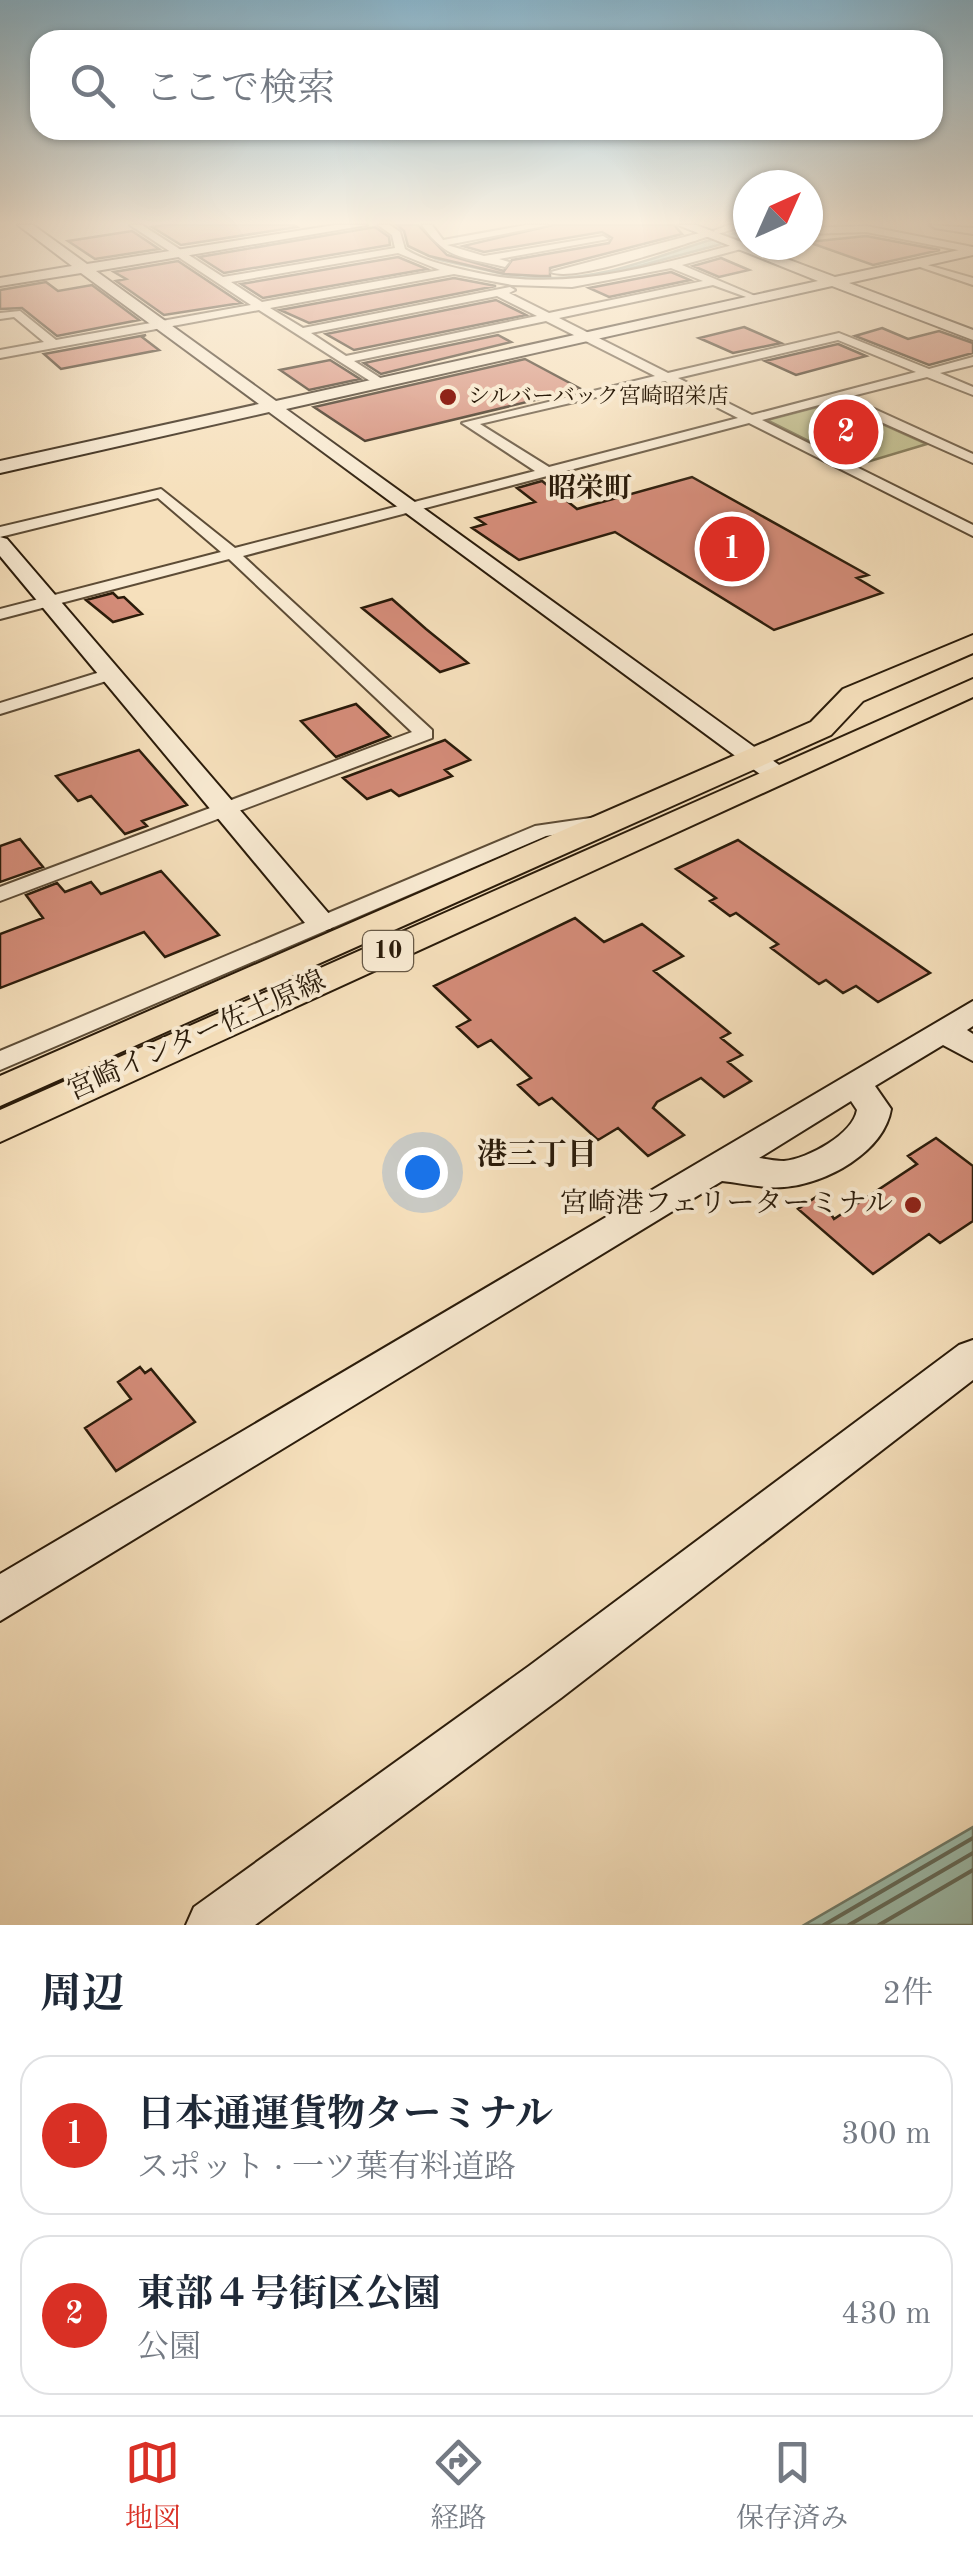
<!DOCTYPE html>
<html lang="ja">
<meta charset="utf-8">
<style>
:root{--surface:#fff;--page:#f6f6f7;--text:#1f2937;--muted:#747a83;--line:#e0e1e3;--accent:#d93025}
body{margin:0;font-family:"Old Standard TT","Noto Serif JP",serif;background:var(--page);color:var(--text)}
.compass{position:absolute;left:733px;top:170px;width:90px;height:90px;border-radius:50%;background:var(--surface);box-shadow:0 2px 8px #0004;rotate:45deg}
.you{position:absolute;left:422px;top:1172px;width:35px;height:35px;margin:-25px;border:8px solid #fff;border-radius:50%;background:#1a73e8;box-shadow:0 0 0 15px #1a73e833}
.badge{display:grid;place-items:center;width:65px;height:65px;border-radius:50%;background:var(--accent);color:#fff;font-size:32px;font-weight:700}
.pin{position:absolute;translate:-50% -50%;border:5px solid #fff;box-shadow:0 2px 10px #0006}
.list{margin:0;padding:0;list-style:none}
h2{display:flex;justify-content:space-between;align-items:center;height:130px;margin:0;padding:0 40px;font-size:42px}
h2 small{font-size:32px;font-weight:400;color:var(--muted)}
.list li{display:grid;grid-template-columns:65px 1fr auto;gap:30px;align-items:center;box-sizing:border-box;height:160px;margin:0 20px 20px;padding:0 20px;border:2px solid var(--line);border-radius:30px}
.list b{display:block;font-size:38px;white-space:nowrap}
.list p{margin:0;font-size:32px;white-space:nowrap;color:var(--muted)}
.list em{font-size:32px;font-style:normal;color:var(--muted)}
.icon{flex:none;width:55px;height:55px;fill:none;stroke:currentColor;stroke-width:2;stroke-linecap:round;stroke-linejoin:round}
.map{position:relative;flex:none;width:973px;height:1925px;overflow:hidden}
.search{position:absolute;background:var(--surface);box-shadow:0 2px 8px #0004;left:30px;right:30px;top:30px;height:110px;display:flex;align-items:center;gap:25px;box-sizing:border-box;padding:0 35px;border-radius:30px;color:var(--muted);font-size:38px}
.sheet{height:490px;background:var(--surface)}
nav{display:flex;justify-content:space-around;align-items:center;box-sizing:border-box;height:140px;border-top:2px solid var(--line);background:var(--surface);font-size:28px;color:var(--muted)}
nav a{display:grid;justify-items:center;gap:5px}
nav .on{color:var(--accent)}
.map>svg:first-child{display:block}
.green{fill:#c0c18e;stroke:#756e4c;stroke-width:2.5}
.water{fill:#9dbdac;stroke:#6f7c6b;stroke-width:2.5}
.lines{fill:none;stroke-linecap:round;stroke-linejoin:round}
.shore{stroke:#646c5b;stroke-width:4}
.building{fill:#d48c79;stroke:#2a1b0a;stroke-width:2.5}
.street-casing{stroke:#5d4c36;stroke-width:4}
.secondary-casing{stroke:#2a1b0a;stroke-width:4}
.primary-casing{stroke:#2a1b0a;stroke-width:4}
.street{fill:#f9ebd3;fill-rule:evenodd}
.secondary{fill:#f9ebd3;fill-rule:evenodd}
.primary{fill:#f6e0bc;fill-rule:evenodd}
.poi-dot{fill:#8f2418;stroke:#f9ebd3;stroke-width:4}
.labels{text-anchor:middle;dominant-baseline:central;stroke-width:8;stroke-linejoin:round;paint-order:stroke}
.far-poi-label{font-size:22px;fill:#2a1b0a;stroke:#f9ebd3;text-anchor:start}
.shield{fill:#f9ebd3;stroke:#685946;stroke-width:2.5}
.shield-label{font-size:25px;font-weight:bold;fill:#2a1b0a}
.far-quarter-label{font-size:28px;font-weight:bold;fill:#2a1b0a;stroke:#f9ebd3}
.street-label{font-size:28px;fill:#2a1b0a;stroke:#f9ebd3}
.poi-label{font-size:28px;fill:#2a1b0a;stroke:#f9ebd3;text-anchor:end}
.neighbourhood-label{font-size:30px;font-weight:bold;fill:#2a1b0a;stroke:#f9ebd3}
</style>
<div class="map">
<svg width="973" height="1925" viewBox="0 0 973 1925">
<rect width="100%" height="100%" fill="#f6e0bc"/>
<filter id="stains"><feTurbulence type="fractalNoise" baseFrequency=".002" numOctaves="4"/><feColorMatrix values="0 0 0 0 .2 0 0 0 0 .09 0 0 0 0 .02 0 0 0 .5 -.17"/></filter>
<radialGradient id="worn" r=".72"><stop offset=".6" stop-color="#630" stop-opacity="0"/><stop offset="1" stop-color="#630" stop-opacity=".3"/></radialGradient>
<path class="green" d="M832,403L838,404L927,444L857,465L767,420Z"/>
<path class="water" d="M748,230V237L583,281L530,280L436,259L415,248C455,258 495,272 536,277C608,285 679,244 748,230Z
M973,1827V1925H804Z"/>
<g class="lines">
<path class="shore" d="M824,1925L973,1838
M849,1925L973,1853
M879,1925L973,1870"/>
</g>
<path class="building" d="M164,225H294L297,227L181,245L152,227Z
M397,225H418L447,255L504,271L512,260L609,243L612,238L602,232L484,252L463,246L553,225H674L682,234L550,268V276H540L505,274L429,256L408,246L404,231Z
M375,227L389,237L390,245L224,273L199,257Z
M132,231L159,249L95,259L68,241Z
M866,236L940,250L873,265L808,242Z
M398,257L427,269L263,298L241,284Z
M721,258L749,270L719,277L693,266Z
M178,261L241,303L164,315L116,281L126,279L114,272Z
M671,272L690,280L609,297L589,288Z
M454,278L496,286L309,323L280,310Z
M46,282L58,291L92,285L139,320L57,336L22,308L0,309V290Z
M496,300L526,315L354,350L326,334Z
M744,327L781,343L733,353L699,338Z
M882,328L908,339L939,331L973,343V353L929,365L855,336Z
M146,335L142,337L159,350L61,369L44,354Z
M498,335L511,342L381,374L364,363Z
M838,344L866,356L796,375L765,361Z
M525,359L581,389L365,441L314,407Z
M330,360L360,379L309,390L280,370Z
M692,477L868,575L857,578L882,593L774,630L615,532L519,560L472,528L485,524L476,518L535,502L517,488L542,481L577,509Z
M113,593L118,598L124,597L142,614L113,622L86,600Z
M392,599L426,629L468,663L440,672L362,608Z
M356,704L390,736L336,757L301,721Z
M445,740L470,760L445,770L452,776L399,796L391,790L367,799L343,778Z
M139,750L187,805L142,821L147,826L125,834L91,796L78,801L56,776Z
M20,839L43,867L0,882V846Z
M738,840L930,973L878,1002L856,986L843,993L826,980L819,984L771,948L778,944L736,913L730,916L710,901L716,898L676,869Z
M161,871L219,935L165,957L144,932L0,988V934L43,918L26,895L57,883L65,892L91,882L101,894Z
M575,918L604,942L642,924L683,956L654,971L730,1033L721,1038L742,1055L728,1062L751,1081L724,1097L701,1078L657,1102L653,1108L684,1135L648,1156L618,1128L598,1140L552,1098L539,1105L518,1085L531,1078L491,1040L478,1047L457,1027L470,1020L434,986Z
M936,1138L973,1166V1221L940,1243L929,1234L873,1274L798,1209L819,1195L834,1219L917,1164L908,1156Z
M140,1367L145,1373L151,1369L195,1422L116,1471L85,1428L131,1399L118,1382Z"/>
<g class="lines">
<defs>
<path id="street" d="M130,225H142L223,277L395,248L392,235L378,225H390L400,232L405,249C424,261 448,266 469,271C566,295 655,265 748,241L752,246L682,265L760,298V302L713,285L559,318L668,373L839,333L929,369L973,357V365L940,373L973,387V395L927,377L848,397L973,454V463L834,401L762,420L973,525V536L749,423L243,556L432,730V738L0,901V887L412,732L229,559L0,619V609L221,552L158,498L0,537V527L161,489L235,548L535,471L462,423L655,376L546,321L354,361L382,379V385L378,386L259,310L0,358V350L44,342L14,317L0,319V313L20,311L56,340L251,305ZM398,253L440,270L262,302L231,282ZM671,268L703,281L549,313L509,293L515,290L510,287L303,328L270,308L454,274L512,285L572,287ZM497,296L537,316L346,356L311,333ZM838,340L916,372L752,415L678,378ZM665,381L738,418L549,467L480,424Z
M422,225H432L443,240L526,225H549L447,245L484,256L603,236L608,239L499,259L509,262L505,267C465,257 447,261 422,225Z
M729,225H746L718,234L713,231Z
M930,225L973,228V234L935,228Z
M866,226L973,247V253L866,232L808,234V228Z
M707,231L710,236C680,245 574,283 551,272Z
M917,262L973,278V285L917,266Z
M110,669L116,670V678L0,714V703Z
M604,816L614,822L611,826L546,836L0,1070V1051L535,826Z"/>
<path id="secondary" d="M18,225H33L87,264L335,225H367L96,271L276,401L818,281L678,225H696L835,277L973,247V255L849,283L973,330V340L832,286L286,409L786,770L790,775L786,780H768L269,412L0,473V461L259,404L81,273L0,286V278L72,266Z
M0,537L7,539L330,915L335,922L330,929H310L0,556Z
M973,1001V1026L967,1030L973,1034V1061L943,1045L875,1086L891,1109C884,1152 826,1184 784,1187C764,1189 742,1183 722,1181L0,1621V1574ZM851,1101L857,1110C853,1134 808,1159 784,1161C776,1161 767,1159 759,1158Z
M973,1340V1380L561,1698L255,1925H186L194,1907L529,1666L959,1345Z"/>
<path id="primary" d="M973,635V653L863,701L831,735L0,1106V1076L811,722L843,689Z
M973,679V697L0,1142V1110Z"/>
</defs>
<use href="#street" class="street-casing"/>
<use href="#secondary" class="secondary-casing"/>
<use href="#primary" class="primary-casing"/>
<use href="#street" class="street"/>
<use href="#secondary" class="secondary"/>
<use href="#primary" class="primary"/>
</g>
<linearGradient id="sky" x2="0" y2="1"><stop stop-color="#8ab8d0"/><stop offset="0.45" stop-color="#fbf1e1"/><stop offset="1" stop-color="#fbf1e1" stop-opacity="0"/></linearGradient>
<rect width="973" height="495" fill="url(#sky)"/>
<g class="poi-dot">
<circle cx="448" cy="397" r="10"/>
<circle cx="913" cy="1205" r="10"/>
</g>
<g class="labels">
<g class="far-poi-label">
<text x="468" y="397">シルバーバック宮崎昭栄店</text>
</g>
<rect class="shield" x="363" y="931" width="50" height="40" rx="8"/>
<g class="shield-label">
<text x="388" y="951">10</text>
</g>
<g class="far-quarter-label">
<text x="590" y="490">昭栄町</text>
</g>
<g class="street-label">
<text transform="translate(197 1037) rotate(-24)">宮崎インター佐土原線</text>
</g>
<g class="poi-label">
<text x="893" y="1205">宮崎港フェリーターミナル</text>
</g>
<g class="neighbourhood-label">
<text x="537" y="1156">港三丁目</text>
</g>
</g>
<rect width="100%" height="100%" filter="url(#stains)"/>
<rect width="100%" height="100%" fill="url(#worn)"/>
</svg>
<svg class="compass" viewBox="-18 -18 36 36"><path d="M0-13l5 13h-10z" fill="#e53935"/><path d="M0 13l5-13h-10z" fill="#747a83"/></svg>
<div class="you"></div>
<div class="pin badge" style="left:732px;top:549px">1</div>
<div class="pin badge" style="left:846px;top:432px">2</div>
<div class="search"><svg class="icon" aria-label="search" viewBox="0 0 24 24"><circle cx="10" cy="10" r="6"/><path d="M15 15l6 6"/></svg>ここで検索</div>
</div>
<section class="sheet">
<h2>周辺<small>2件</small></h2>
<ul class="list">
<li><span class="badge">1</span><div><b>日本通運貨物ターミナル</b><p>スポット · 一ツ葉有料道路</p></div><em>300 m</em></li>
<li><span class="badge">2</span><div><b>東部４号街区公園</b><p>公園</p></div><em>430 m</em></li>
</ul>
</section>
<nav>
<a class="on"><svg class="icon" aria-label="map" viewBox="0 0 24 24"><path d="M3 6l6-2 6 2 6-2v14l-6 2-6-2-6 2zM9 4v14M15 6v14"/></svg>地図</a>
<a><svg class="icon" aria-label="directions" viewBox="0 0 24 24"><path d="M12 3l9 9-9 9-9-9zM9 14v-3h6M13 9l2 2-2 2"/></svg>経路</a>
<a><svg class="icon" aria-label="saved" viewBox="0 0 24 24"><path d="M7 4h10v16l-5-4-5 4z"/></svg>保存済み</a>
</nav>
